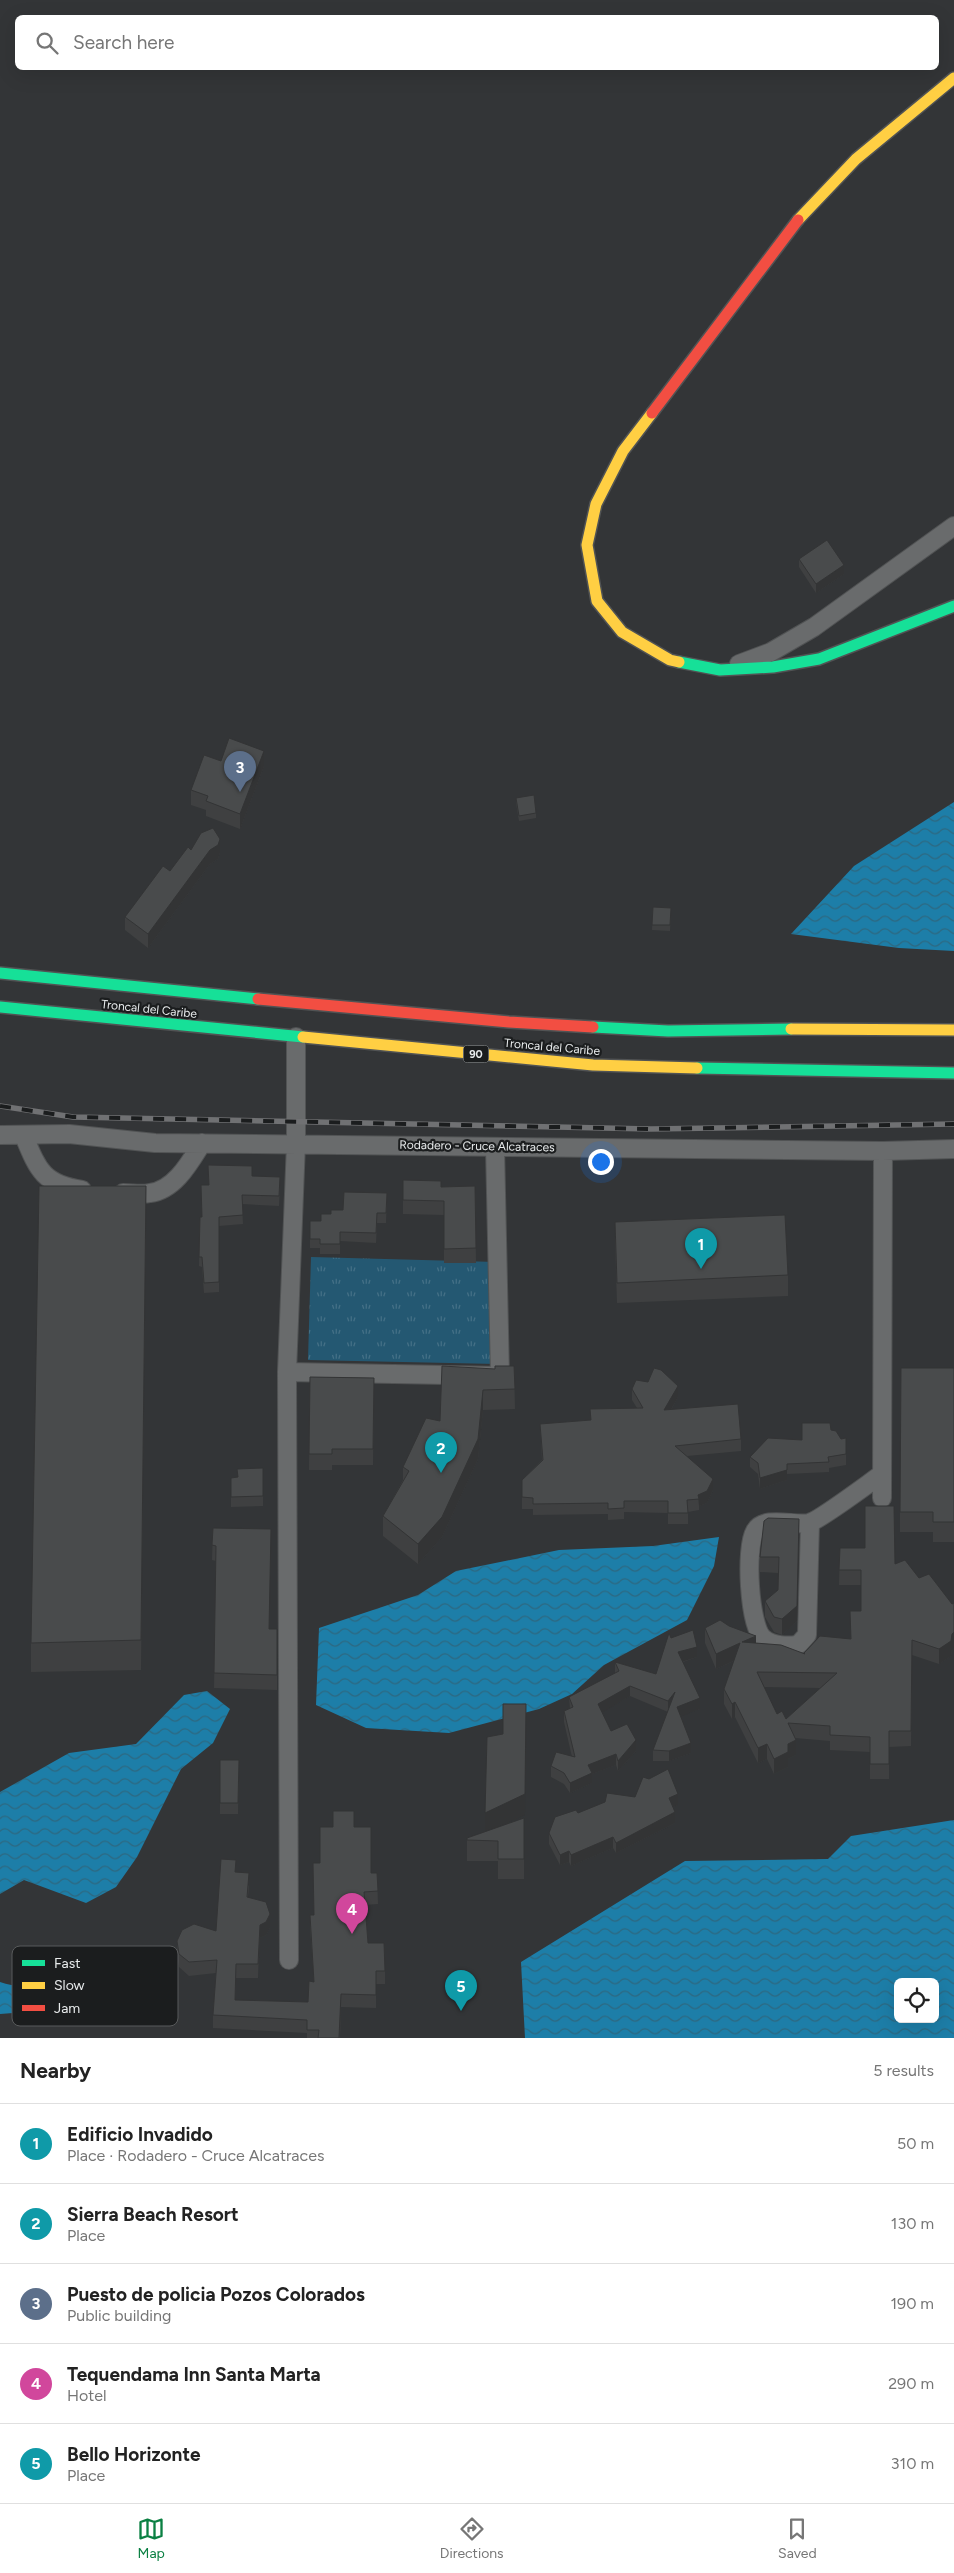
<!DOCTYPE html>
<meta charset="utf-8">
<style>
:root{--surface:#fff;--page:#f2f2f2;--text:#222;--muted:#767676;--line:#e0e0e0;--accent:#0b8043}
body{margin:0;font-family:Figtree,sans-serif;background:var(--page);color:var(--text)}
.controls{position:absolute;right:15px;bottom:15px;display:grid;overflow:hidden;border-radius:8px;box-shadow:0 5px 20px #0002}
.controls button{width:45px;height:45px;display:grid;place-items:center;padding:0;border:0;border-bottom:1px solid var(--line);background:var(--surface);color:var(--text);font:25px sans-serif}
.you{position:absolute;left:600px;top:1161px;width:18px;height:18px;margin:-12px;border:4px solid #fff;border-radius:50%;background:#1a73e8;box-shadow:0 0 0 8px #1a73e833}
.badge{display:grid;place-items:center;width:32px;height:32px;border-radius:50%;background:var(--accent);color:#fff;font-size:16px;font-weight:700}
.pin{position:absolute;translate:-50% -41px;filter:drop-shadow(0 1px 2px #0008)}
.pin::after{content:'';position:absolute;top:26px;width:18px;height:15px;background:inherit;clip-path:polygon(0 0,100% 0,50% 100%)}
.list{margin:0;padding:0;list-style:none}
h2{display:flex;justify-content:space-between;align-items:center;height:65px;margin:0;padding:0 20px;font-size:21px}
h2 small{font-size:16px;font-weight:400;color:var(--muted)}
.list li{display:grid;grid-template-columns:32px 1fr auto;gap:15px;align-items:center;box-sizing:border-box;height:80px;padding:0 20px;border-top:1px solid var(--line)}
.list b{display:block;font-size:19px;white-space:nowrap}
.list p{margin:0;font-size:16px;white-space:nowrap;color:var(--muted)}
.list em{font-size:16px;font-style:normal;color:var(--muted)}
.icon{flex:none;width:28px;height:28px;fill:none;stroke:currentColor;stroke-width:2;stroke-linecap:round;stroke-linejoin:round}
.map{position:relative;flex:none;width:954px;height:2038px;overflow:hidden}
.search{position:absolute;background:var(--surface);box-shadow:0 5px 20px #0002;left:15px;right:15px;top:15px;height:55px;display:flex;align-items:center;gap:12px;box-sizing:border-box;padding:0 18px;border-radius:8px;color:var(--muted);font-size:19px}
.sheet{height:465px;background:var(--surface)}
nav{display:flex;justify-content:space-around;align-items:center;box-sizing:border-box;height:70px;border-top:1px solid var(--line);background:var(--surface);font-size:14px;color:var(--muted)}
nav a{display:grid;justify-items:center;gap:2px}
nav .on{color:var(--accent)}
.map>svg:first-child{display:block}
.grass{fill:url(#grass-tufts)}
.water{fill:url(#water-waves);fill-rule:evenodd}
.lines{fill:none;stroke-linecap:round;stroke-linejoin:round}
.street-casing{stroke:#515354;stroke-width:20}
.fast-casing{stroke:#515354;stroke-width:14}
.slow-casing{stroke:#515354;stroke-width:14}
.jam-casing{stroke:#515354;stroke-width:14}
.street{stroke:#696b6c;stroke-width:18}
.fast{stroke:#16e098;stroke-width:11}
.slow{stroke:#ffcf43;stroke-width:11}
.jam{stroke:#f24e42;stroke-width:11}
.rail-casing{stroke:#707173;stroke-width:5.5}
.rail{stroke:#1b1d1e;stroke-width:4;stroke-dasharray:11;stroke-linecap:butt}
.wall{fill:#3f4041;fill-rule:evenodd}
.shaded-wall{fill:#333435}
.building{fill:#494b4c;stroke:#333435;fill-rule:evenodd}
.labels{text-anchor:middle;dominant-baseline:central;stroke-width:4.5;stroke-linejoin:round;paint-order:stroke}
.shield{fill:#1b1d1e;stroke:#abaeaf;stroke-width:1}
.shield-label{font-size:11px;font-weight:bold;fill:#e9eced}
.street-label{font-size:12px;fill:#e9eced;stroke:#1b1d1e}
.key{fill:#1b1d1e;stroke:#595b5c;stroke-width:1}
.key-label{font-size:14px;fill:#e9eced}
</style>
<div class="map">
<svg width="954" height="2038" viewBox="0 0 954 2038">
<defs>
<pattern id="grass-tufts" width="24" height="20" patternUnits="userSpaceOnUse" patternTransform="scale(1.25)"><rect width="24" height="20" fill="#245872"/><path d="M3 7l-1-3M5 7V3M7 7l1-3M15 17l-1-3M17 17v-4M19 17l1-3" fill="none" stroke="#447086"/></pattern>
<pattern id="water-waves" width="16" height="10" patternUnits="userSpaceOnUse" patternTransform="scale(1.25)"><rect width="16" height="10" fill="#1d7ea8"/><path d="M0 5q4-4 8 0t8 0" fill="none" stroke="#2d6881"/></pattern>
</defs>
<rect width="100%" height="100%" fill="#333537"/>
<path class="grass" d="M311,1257L496,1262L498,1364L308,1360Z"/>
<path class="water" d="M954,802V951L899,948L791,934L854,866Z
M719,1537L714,1566L687,1620L604,1665L572,1694L539,1709L449,1733L366,1728L316,1705L319,1628L418,1595L456,1571L559,1550L653,1546Z
M207,1691L230,1709L213,1743L181,1769L137,1857L116,1887L86,1903L24,1880L0,1894V1792L69,1753L136,1744L184,1695Z
M954,1820V2038H525L521,1962L685,1861L828,1859L851,1836ZM898,1982H935V2019H898Z
M77,1974L92,1977L97,1988L93,1993L48,2001L13,2013L0,2014V1982C26,1992 52,1981 77,1974Z"/>
<g class="lines">
<defs>
<path id="street" d="M739,664L771,652L814,627L954,526
M0,1135L69,1134L155,1143L883,1151L954,1149
M24,1136C38,1170 43,1184 82,1190
M123,1193C132,1193 142,1195 150,1193C175,1190 190,1162 202,1143
M287,1372L500,1376L495,1147
M882,1498L883,1151
M810,1523L807,1635L799,1644C789,1647 772,1646 763,1638C749,1625 745,1548 755,1531C764,1515 794,1526 809,1523C820,1520 869,1483 882,1474
M289,1960L287,1372L296,1143V1037"/>
<path id="fast" d="M679,662L720,670L773,667L819,659L954,606
M0,973L258,999
M0,1007L303,1037
M593,1027L668,1031L791,1029
M697,1068L954,1073"/>
<path id="slow" d="M798,220L856,159L954,78
M652,413L623,451L596,504L587,545L597,601L622,632L670,660L679,662
M791,1029L954,1030
M303,1037L593,1065L697,1068"/>
<path id="jam" d="M652,413L798,220
M258,999L509,1022L593,1027"/>
</defs>
<use href="#street" class="street-casing"/>
<use href="#fast" class="fast-casing"/>
<use href="#slow" class="slow-casing"/>
<use href="#jam" class="jam-casing"/>
<use href="#street" class="street"/>
<use href="#fast" class="fast"/>
<use href="#slow" class="slow"/>
<use href="#jam" class="jam"/>
<defs>
<path id="rail" d="M0,1106L73,1117L651,1129L954,1124"/>
</defs>
<use href="#rail" class="rail-casing"/>
<use href="#rail" class="rail"/>
</g>
<path class="wall" d="M799,559L844,574L816,593L799,567Z
M221,761L264,766L240,829L206,816V810L191,805V790Z
M516,798L536,813V818L519,821L516,803Z
M191,850L220,852L218,859L210,864L148,948L125,930V917Z
M653,907L671,908L670,931L652,930Z
M208,1165L252,1176L280,1186L279,1206L242,1204L243,1224L219,1226V1292L204,1293L202,1267L199,1266L200,1217H202L209,1185Z
M403,1180L441,1187L475,1186L476,1263H444V1215L403,1214Z
M146,1186L141,1670L31,1672V1643Z
M387,1193L386,1223H377L376,1243L340,1241V1254H320V1248H310V1221H321L331,1214L343,1210Z
M615,1222L788,1275V1296L617,1303L615,1242Z
M514,1366L515,1409L483,1410L478,1459L442,1537L418,1564L383,1536V1516L403,1480V1467L440,1421Z
M954,1368V1542H933V1532H900V1512Z
M310,1377L374,1378L373,1465H332V1470H309Z
M632,1389L678,1397L671,1410L741,1439V1451L687,1456L713,1490L707,1503L699,1506V1510L688,1512V1524H668V1513L624,1512V1519L608,1520V1514L533,1515V1509H522V1480L542,1460L540,1424L590,1420L637,1408L632,1400Z
M831,1430L841,1439L846,1438V1465L829,1468V1472L787,1474V1480L760,1489L758,1474L750,1467V1457Z
M231,1478L263,1496V1506L231,1507Z
M213,1528L269,1629H277V1690L214,1688L216,1561L212,1560Z
M799,1535L797,1621L782,1635L774,1632L765,1617V1601L778,1590V1573L760,1572V1557Z
M840,1548L895,1564L952,1649L951,1656L939,1664L912,1655L911,1746L889,1747V1779H870V1752L830,1750V1741L795,1738L796,1755L788,1759V1767L774,1774L767,1759L758,1763L735,1717L732,1719L724,1704V1689L734,1661L716,1669L705,1643V1628L729,1626L756,1643L804,1654V1653L850,1639L861,1611V1585H839ZM764,1687L820,1688L786,1719L777,1714Z
M671,1638L697,1657L683,1662L700,1709L680,1716L691,1753L669,1761H653V1750L668,1712L630,1696L602,1712L611,1731L636,1751L618,1771L616,1765L592,1774V1783L570,1793L564,1784L551,1777V1766L572,1757L564,1722V1711L570,1709L569,1697L615,1673V1662L656,1674Z
M220,1760H239L238,1814H220Z
M678,1805L673,1807L675,1823L616,1853L613,1848L571,1866L569,1862L560,1865L549,1844V1833L578,1813Z
M525,1815L496,1828L524,1818V1879H498V1861H467V1838L485,1832Z
M354,1827L371,1873H377L378,1904L365,1905L368,1943L385,1971V1984H376V2008L341,2007L340,2038H307V2033L213,2028V2015L216,1973L189,1976L179,1967L177,1954V1941L216,1931L236,1872L249,1886L248,1897L270,1928L266,1935L260,1938L258,1978H236L235,2000L308,2002L314,1981L310,1928V1915H314L313,1863H320Z"/>
<path class="shaded-wall" d="M844,565V574L816,593V584Z
M264,751V766L240,829V814Z
M220,839V852L218,859L210,864L148,948V934L210,850Z
M678,1386V1397L664,1422V1410Z
M483,1390V1410L478,1459L442,1537L418,1564V1544Z
M787,1464V1480L760,1489V1478Z
M713,1479V1490L707,1503L699,1506L698,1495Z
M799,1519L797,1621L782,1635V1619Z
M954,1632V1647L952,1649L951,1656L939,1664V1649Z
M756,1636V1651L742,1642Z
M740,1643V1658L716,1669V1654Z
M697,1647V1657L678,1663V1652Z
M630,1686V1696L598,1715V1704Z
M675,1692L668,1712V1701Z
M700,1698V1709L677,1718V1707Z
M735,1702V1717L732,1719V1704Z
M526,1725L525,1815L485,1833V1813Z
M636,1740V1751L618,1771V1761Z
M796,1740V1755L788,1759V1767L774,1774V1759L788,1744Z
M691,1743V1753L669,1761V1751Z
M767,1744V1759L758,1763V1748Z
M616,1754V1765L592,1774V1783L570,1793V1783L588,1765Z
M678,1794V1805L669,1809V1798Z
M675,1812V1823L616,1853V1843Z
M613,1837V1848L571,1866V1855Z
M569,1851V1862L560,1865V1855Z
M270,1914V1928L266,1935L260,1938L258,1978L260,1925Z
M341,1994V2007L339,2038Z"/>
<path class="building" d="M827,540L844,565L816,584L799,559Z
M229,738L264,751L240,814L206,801L208,796L191,790L204,755L221,761Z
M534,795L536,813L519,816L516,798Z
M213,828L220,839L218,845L210,850L148,934L125,917L163,866L170,871L188,847L191,850L201,833Z
M653,907L671,908L670,925H652Z
M208,1165L252,1166V1176L280,1177L279,1196L242,1195L243,1215L219,1217V1282L204,1283L202,1257H199L200,1217H202L201,1185H209Z
M403,1180L441,1181V1187L475,1186L476,1248L444,1249V1201L403,1200Z
M39,1186H146L141,1640L31,1643Z
M344,1192L387,1193L386,1213H377L376,1233L340,1232V1244H320V1239H310V1221H321V1214H331V1210H343Z
M785,1215L788,1275L617,1283L615,1222Z
M442,1366L495,1369V1366H514L515,1389L483,1390L478,1439L442,1517L418,1544L383,1516L409,1471L403,1467L426,1418L440,1421Z
M654,1368L661,1370L678,1386L664,1410L738,1404L741,1439L675,1446L713,1479L707,1491L698,1495L699,1499L687,1500L688,1513H668V1501H624V1508L608,1509V1503L533,1504V1498L522,1497V1480L543,1460L540,1424L591,1420L590,1409L643,1408L632,1389L636,1380L648,1382Z
M901,1368H954V1522H933V1512H900Z
M310,1377L374,1378L373,1449H332V1454H309Z
M802,1423H830L831,1430L836,1431L841,1439L846,1438V1454L828,1457L829,1462L787,1464V1470L760,1478L758,1463L750,1457L768,1438L802,1440Z
M263,1468V1496L231,1497V1478L238,1477L237,1469Z
M865,1506H894L895,1564L905,1560L919,1578L929,1574L952,1604L954,1603V1632L952,1634L951,1641L939,1649L912,1640L911,1731H889V1764H870V1737L830,1735V1726L788,1723L796,1740L788,1744V1752L774,1759L767,1744L758,1748L735,1702L732,1704L724,1689L740,1643L716,1654L705,1628L720,1620L729,1626L756,1636L742,1642L781,1645L805,1654L804,1653L820,1636L851,1639L850,1611H861V1570H839L840,1548H865ZM757,1672L837,1673L786,1719L782,1711L777,1714Z
M768,1518L799,1519L797,1606L782,1619L774,1617L765,1601L778,1590L779,1557H760L764,1521Z
M213,1528L271,1529L269,1629H277V1675L214,1673L216,1546L212,1545Z
M693,1630L697,1647L678,1652L700,1698L677,1707L691,1743L669,1751L653,1750L675,1692L668,1701L630,1686L598,1704L611,1731L627,1724L636,1740L618,1761L616,1754L588,1765L592,1773L570,1783L564,1773L551,1766L556,1752L575,1757L564,1711L573,1707L569,1697L619,1671L615,1662L656,1674L669,1633L671,1638Z
M503,1704H526L525,1794L485,1813L487,1737L503,1734Z
M220,1760H239L238,1803H220Z
M668,1769L678,1794L669,1798L675,1812L616,1843L613,1837L571,1855L569,1851L560,1855L549,1833L555,1817L576,1810L578,1813L605,1802L607,1793L635,1797L643,1777L649,1779Z
M333,1811H354V1827H371V1873H377L378,1891L364,1892L368,1943H384L385,1971H376V1995L341,1994L339,2038H318L319,2030H307V2020L213,2015L217,1960L189,1962L179,1954L177,1941L182,1930L194,1924L216,1931L221,1859L236,1860L235,1872L249,1873L247,1897L266,1902L270,1914L266,1922L260,1925L258,1964H236L235,2000L308,2002L309,1981L314,1982L310,1915H314L313,1863H320V1827H333Z
M524,1818V1859H498V1841L467,1840V1838Z"/>
<g class="labels">
<rect class="shield" x="463.5" y="1045.5" width="25" height="17" rx="4"/>
<g class="shield-label">
<text x="476" y="1054">90</text>
</g>
<g class="street-label">
<text transform="translate(149 1009) rotate(6)">Troncal del Caribe</text>
<text transform="translate(552 1047) rotate(5)">Troncal del Caribe</text>
<text transform="translate(477 1146) rotate(1)">Rodadero - Cruce Alcatraces</text>
</g>
</g>
<rect x="12" y="1946" width="166" height="80" rx="8" class="key"/>
<rect x="22" y="1960" width="23" height="6" fill="#16e098"/>
<rect x="22" y="1982" width="23" height="7" fill="#ffcf43"/>
<rect x="22" y="2005" width="23" height="6" fill="#f24e42"/>
<g class="key-label">
<text x="54" y="1968">Fast</text>
<text x="54" y="1990">Slow</text>
<text x="54" y="2013">Jam</text>
</g>
</svg>
<div class="controls">
<button><svg class="icon" aria-label="locate" viewBox="0 0 24 24"><circle cx="12" cy="12" r="6"/><path d="M12 2v4M12 18v4M2 12h4M18 12h4"/></svg></button>
</div>
<div class="you"></div>
<div class="pin badge" style="left:701px;top:1269px;background:#0f9aa8">1</div>
<div class="pin badge" style="left:441px;top:1473px;background:#0f9aa8">2</div>
<div class="pin badge" style="left:240px;top:792px;background:#5c6f8a">3</div>
<div class="pin badge" style="left:352px;top:1934px;background:#d1479c">4</div>
<div class="pin badge" style="left:461px;top:2011px;background:#0f9aa8">5</div>
<div class="search"><svg class="icon" aria-label="search" viewBox="0 0 24 24"><circle cx="10" cy="10" r="6"/><path d="M15 15l6 6"/></svg>Search here</div>
</div>
<section class="sheet">
<h2>Nearby<small>5 results</small></h2>
<ul class="list">
<li><span class="badge" style="background:#0f9aa8">1</span><div><b>Edificio Invadido</b><p>Place · Rodadero - Cruce Alcatraces</p></div><em>50 m</em></li>
<li><span class="badge" style="background:#0f9aa8">2</span><div><b>Sierra Beach Resort</b><p>Place</p></div><em>130 m</em></li>
<li><span class="badge" style="background:#5c6f8a">3</span><div><b>Puesto de policia Pozos Colorados</b><p>Public building</p></div><em>190 m</em></li>
<li><span class="badge" style="background:#d1479c">4</span><div><b>Tequendama Inn Santa Marta</b><p>Hotel</p></div><em>290 m</em></li>
<li><span class="badge" style="background:#0f9aa8">5</span><div><b>Bello Horizonte</b><p>Place</p></div><em>310 m</em></li>
</ul>
</section>
<nav>
<a class="on"><svg class="icon" aria-label="map" viewBox="0 0 24 24"><path d="M3 6l6-2 6 2 6-2v14l-6 2-6-2-6 2zM9 4v14M15 6v14"/></svg>Map</a>
<a><svg class="icon" aria-label="directions" viewBox="0 0 24 24"><path d="M12 3l9 9-9 9-9-9zM9 14v-3h6M13 9l2 2-2 2"/></svg>Directions</a>
<a><svg class="icon" aria-label="saved" viewBox="0 0 24 24"><path d="M7 4h10v16l-5-4-5 4z"/></svg>Saved</a>
</nav>
